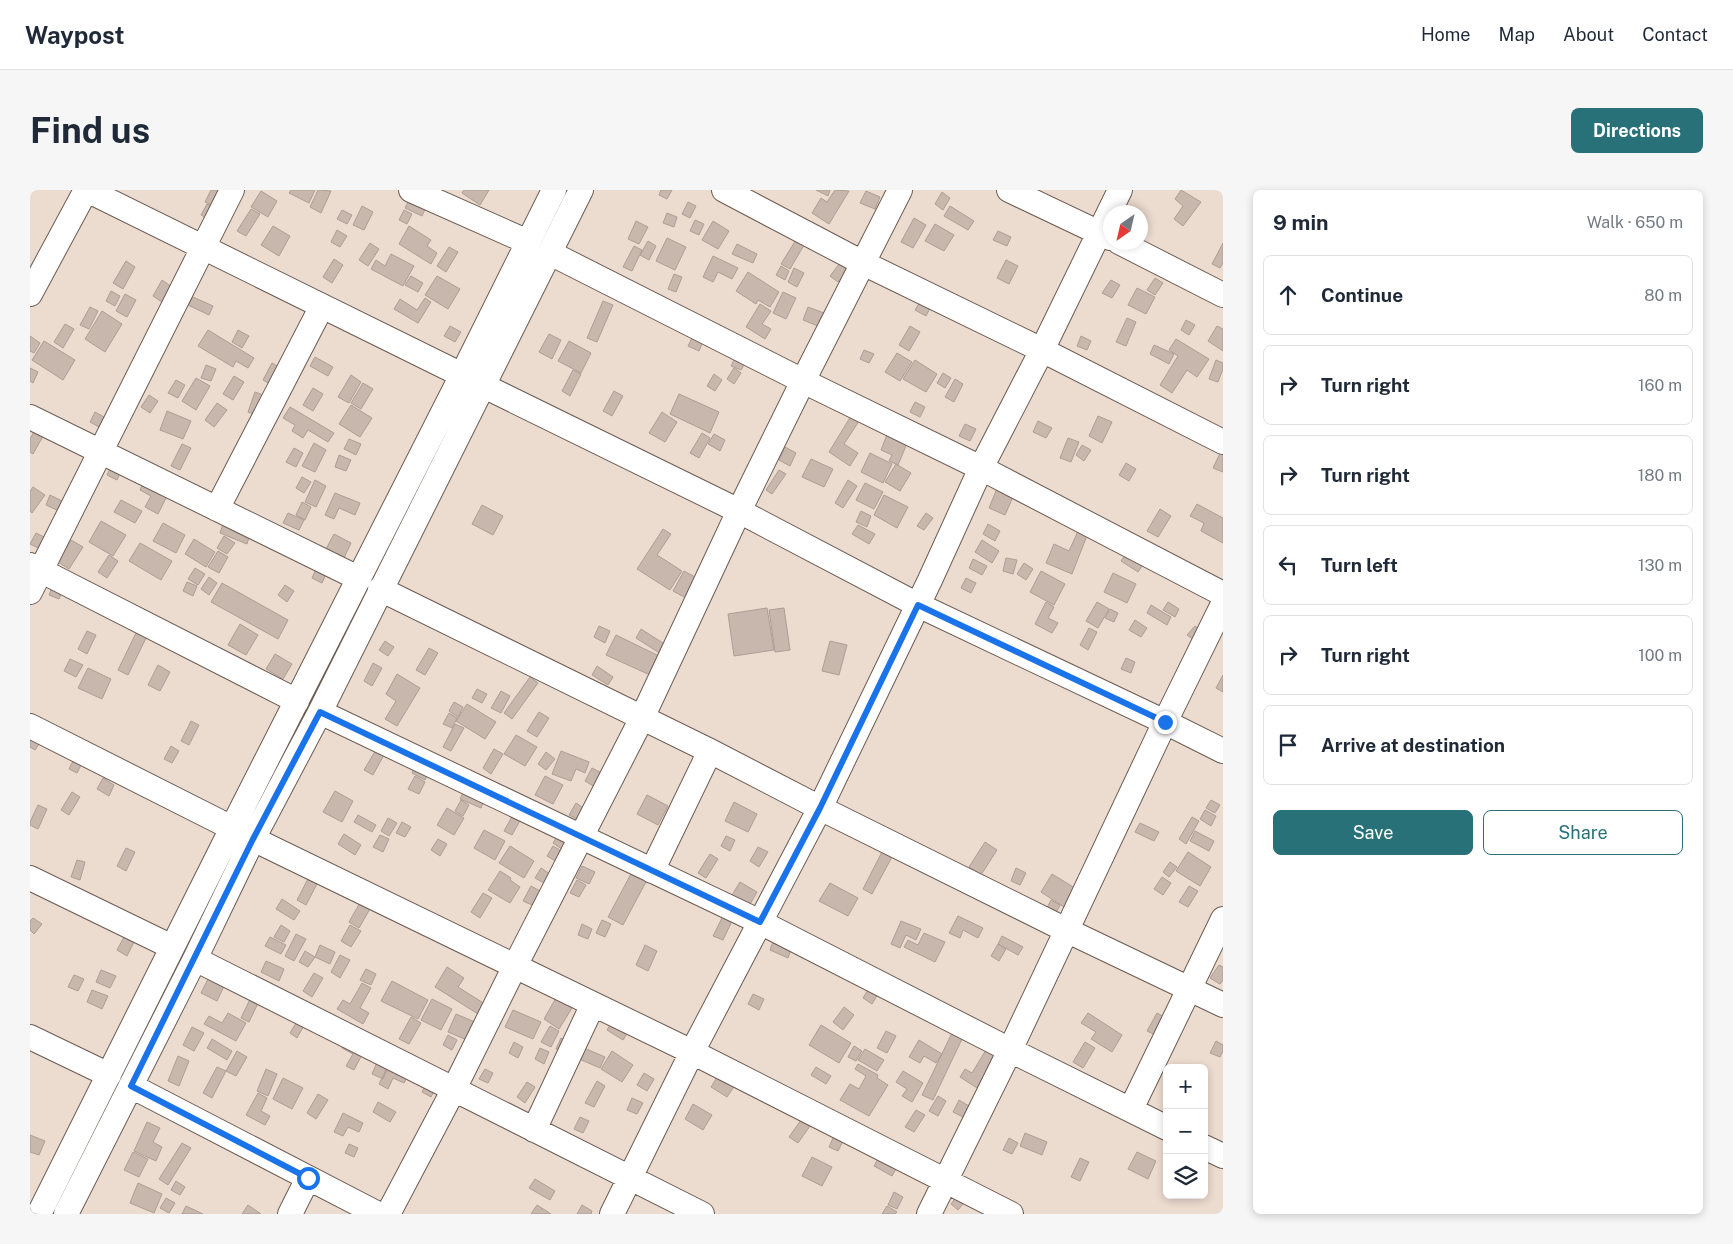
<!DOCTYPE html>
<meta charset="utf-8">
<style>
:root{--surface:#fff;--page:#f6f6f7;--text:#1f2937;--muted:#747a83;--line:#e0e1e3;--accent:#287179}
body{margin:0;font-family:"Public Sans",sans-serif;background:var(--page);color:var(--text)}
.controls{position:absolute;right:15px;bottom:15px;display:grid;overflow:hidden;border-radius:8px;box-shadow:0 2px 8px #0003}
.controls button{width:45px;height:45px;display:grid;place-items:center;padding:0;border:0;border-bottom:1px solid var(--line);background:var(--surface);color:var(--text);font:25px sans-serif}
.compass{position:absolute;left:1073px;top:15px;width:45px;height:45px;border-radius:50%;background:var(--surface);box-shadow:0 2px 8px #0003;rotate:214deg}
.stop{position:absolute;width:15px;height:15px;margin:-11px;border:4px solid #1a73e8;border-radius:50%;background:#fff}
.stop.end{background:#1a73e8;border-color:#fff;box-shadow:0 1px 5px #0008}
.list{margin:0;padding:0;list-style:none}
h2{display:flex;justify-content:space-between;align-items:center;height:65px;margin:0;padding:0 20px;font-size:21px}
h2 small{font-size:16px;font-weight:400;color:var(--muted)}
.list li{display:grid;grid-template-columns:32px 1fr auto;gap:15px;align-items:center;box-sizing:border-box;height:80px;margin:0 10px 10px;padding:0 10px;border:1px solid var(--line);border-radius:8px}
.list b{display:block;font-size:19px;white-space:nowrap}
.list em{font-size:16px;font-style:normal;color:var(--muted)}
.actions{display:flex;gap:10px;padding:15px 20px}
.actions a{flex:1;padding:11px 0;border:1px solid var(--accent);border-radius:8px;text-align:center;font-size:18px;color:var(--accent)}
.actions .main{background:var(--accent);color:#fff}
.icon{flex:none;width:28px;height:28px;fill:none;stroke:currentColor;stroke-width:2;stroke-linecap:round;stroke-linejoin:round}
.map{position:relative;flex:none;width:1193px;height:1024px;overflow:hidden;border-radius:8px}
header{display:flex;align-items:center;gap:30px;box-sizing:border-box;height:70px;padding:0 25px;background:var(--surface);border-bottom:1px solid var(--line)}
header strong{font-size:24px}
nav{display:flex;gap:28px;margin-inline-start:auto;font-size:18px}
.intro{display:flex;align-items:center;justify-content:space-between;box-sizing:border-box;height:120px;padding:0 30px}
h1{margin:0;font-size:35px}
.button{padding:12px 22px;border-radius:8px;background:var(--accent);color:#fff;font-size:18px;font-weight:700}
main{display:flex;gap:30px;padding:0 30px}
aside{flex:1;background:var(--surface);border-radius:8px;box-shadow:0 2px 8px #0003}
.map>svg:first-child{display:block}
.building{fill:#c8b7ac;stroke:#ad9d92}
.lines{fill:none;stroke-linecap:round;stroke-linejoin:round}
.minor-casing{stroke:#6b5c52;stroke-width:26}
.minor{stroke:#fff;stroke-width:24}
.route{stroke:#1a73e8;stroke-width:6}
</style>
<header>
<strong>Waypost</strong>
<nav><a>Home</a><a>Map</a><a>About</a><a>Contact</a></nav>
</header>
<div class="intro"><h1>Find us</h1><a class="button">Directions</a></div>
<main>
<div class="map">
<svg width="1193" height="1024" viewBox="0 0 1193 1024">
<rect width="100%" height="100%" fill="#ecdbcf"/>
<path class="building" d="M181,0H195L190,19L175,12Z
M261,0H285L279,13L259,3Z
M288,0L301,1L291,23L280,17Z
M434,0H459L450,15L432,3Z
M631,0H642L637,9L629,5Z
M786,0H800L798,6Z
M805,0L819,1L799,34L782,23L791,8L797,12Z
M1151,0L1171,12L1153,36L1144,29L1153,16L1145,9Z
M231,1L247,11L238,27L221,17Z
M836,1L850,7L845,19L830,13Z
M912,2L920,8L913,20L905,14Z
M380,8L396,17L392,26L375,18Z
M658,12L666,16L660,28L652,24Z
M177,14L188,20L182,31L171,25Z
M332,16L343,22L334,40L323,35Z
M920,16L944,31L938,40L914,26Z
M221,19L230,24L216,46L207,41Z
M312,20L322,25L317,34L307,29Z
M374,20L382,24L377,34L369,30Z
M637,23L647,27L644,37L633,33Z
M884,28L896,35L883,58L871,52Z
M665,30L674,34L669,45L660,41Z
M606,31L618,37L609,54L598,49Z
M683,31L699,41L688,59L672,50Z
M905,34L924,45L914,61L895,51Z
M243,36L260,46L249,66L231,55Z
M379,36L401,50L397,56L407,63L401,74L369,54Z
M307,40L317,46L310,57L301,52Z
M968,41L981,47L977,56L963,50Z
M769,45L777,50L760,79L751,74Z
M637,48L656,57L645,80L626,71Z
M618,51L626,56L619,70L610,65Z
M340,53L349,59L338,76L329,70Z
M1193,53V73L1190,78L1182,74Z
M707,54L727,64L723,73L702,64Z
M604,56L612,60L602,81L593,77Z
M419,57L428,62L416,82L407,76Z
M361,64L384,76L373,96L341,79L346,70L355,76Z
M683,66L708,78L702,89L688,82L683,92L673,87Z
M304,69L313,75L302,93L293,87Z
M813,69L821,75L808,92L800,86Z
M976,70L988,76L979,94L967,88Z
M96,71L105,77L93,99L83,93Z
M751,76L759,81L755,90L746,85Z
M764,78L774,83L767,97L758,92Z
M718,82L749,102L740,117L728,110L726,114L706,101Z
M644,84L652,87L646,102L638,99Z
M381,86L393,93L388,102L375,95Z
M407,86L430,99L418,119L395,105Z
M1125,88L1133,93L1125,105L1117,100Z
M132,90L142,97L132,112L123,106Z
M1081,90L1090,95L1082,108L1072,103Z
M1107,98L1125,107L1116,124L1098,115Z
M81,101L90,106L85,116L76,111Z
M753,102L766,108L756,129L743,123Z
M95,104L106,110L97,127L86,121Z
M163,107L183,116L179,125L158,115Z
M395,108L401,112L388,133L364,119L370,109L387,120Z
M891,110L901,116L896,126L885,120Z
M573,111L583,115L567,152L557,148Z
M730,114L741,121L732,134L741,139L735,149L716,137Z
M60,117L68,121L59,139L50,135Z
M778,117L794,123L788,136L773,130Z
M72,121L92,134L75,162L55,149Z
M1097,128L1106,132L1096,156L1086,152Z
M1156,130L1165,135L1159,145L1151,140Z
M35,134L44,139L33,158L24,152Z
M420,136L431,142L425,152L414,146Z
M880,136L890,142L879,161L869,155Z
M1187,136L1193,139V161L1178,151Z
M178,140L224,168L218,178L206,171L203,177L168,156Z
M208,140L219,146L212,158L202,152Z
M519,144L531,150L522,169L509,162Z
M0,146L10,153L4,163L0,161Z
M663,146L673,151L669,161L658,156Z
M1051,146L1061,151L1057,160L1047,156Z
M1146,149L1179,169L1167,187L1157,180L1142,203L1130,195L1148,166L1139,160Z
M14,151L45,170L33,190L2,170Z
M539,151L561,163L551,183L528,171Z
M1124,155L1144,164L1139,174L1120,164Z
M834,160L844,164L839,173L830,169Z
M867,163L882,172L870,191L855,182Z
M706,166L716,171L711,180L701,176Z
M285,167L303,177L298,186L280,176Z
M885,170L907,184L896,202L873,189Z
M1186,170L1193,173V179L1188,192L1179,189Z
M242,173L251,178L242,195L233,190Z
M176,175L186,179L181,191L171,188Z
M0,178L8,182L3,193L0,191Z
M704,178L711,183L704,194L697,189Z
M543,180L551,184L540,206L532,201Z
M913,183L921,188L915,198L907,193Z
M684,184L692,190L685,201L677,196Z
M321,185L331,192L319,213L308,207Z
M204,186L214,192L203,210L193,204Z
M166,188L180,196L166,220L152,211Z
M925,189L933,194L924,212L915,207Z
M146,190L155,195L148,208L138,203Z
M333,193L343,199L331,219L321,213Z
M283,198L293,204L283,221L273,215Z
M584,201L593,206L582,226L573,221Z
M225,202L236,206L228,226L218,222Z
M649,204L689,222L680,243L640,224Z
M119,205L128,211L120,223L111,217Z
M885,212L895,217L890,227L880,222Z
M187,213L197,220L184,237L175,230Z
M321,215L342,228L330,247L309,234Z
M260,217L304,243L298,252L278,240L273,248L262,241L265,235L253,228Z
M137,221L161,231L153,249L130,240Z
M65,222L74,227L69,237L60,232Z
M632,222L647,232L635,252L619,243Z
M821,226L829,231L814,254L828,263L820,276L799,262Z
M1068,226L1082,232L1072,253L1059,246Z
M1008,231L1022,238L1016,248L1003,242Z
M935,234L946,239L940,251L929,246Z
M7,236L16,241L3,264L0,262V249Z
M858,242L878,251L868,275L859,271L862,265L851,260Z
M672,243L680,248L669,268L660,263Z
M684,244L695,250L690,261L678,254Z
M1038,248L1049,252L1041,272L1030,268Z
M319,249L331,254L326,265L314,259Z
M284,253L296,260L285,282L272,276Z
M152,254L161,258L150,280L141,276Z
M1052,255L1061,260L1054,271L1046,265Z
M755,257L766,263L760,276L749,270Z
M264,258L273,263L266,277L256,272Z
M1192,259L1193,260V282L1183,278Z
M840,263L862,274L853,293L831,282Z
M309,265L321,270L316,281L305,277Z
M781,269L803,279L794,297L772,287Z
M1096,273L1106,279L1099,291L1089,285Z
M82,274L92,279L87,290L77,285Z
M866,274L881,283L870,301L855,292Z
M749,280L756,284L742,304L736,300Z
M272,287L281,292L274,303L266,298Z
M285,290L296,296L286,317L275,312Z
M818,290L827,296L813,318L805,313Z
M114,291L138,304L128,324L115,317L121,306L110,300Z
M970,291L987,298L975,325L959,318Z
M835,293L853,302L844,319L826,310Z
M3,297L15,305L2,323L0,321V301Z
M305,303L330,313L325,325L309,318L304,329L295,325Z
M20,305L34,312L29,321L16,315Z
M854,305L878,317L867,338L844,325Z
M91,310L112,321L105,333L84,322Z
M272,312L281,317L275,330L266,325Z
M1167,314L1193,328V353L1171,341L1174,333L1160,326Z
M452,315L473,326L463,345L442,334Z
M1130,319L1141,326L1128,347L1117,341Z
M831,321L841,326L837,337L826,332Z
M258,323L274,330L269,340L253,333Z
M896,323L903,328L894,340L887,336Z
M71,331L96,345L83,366L59,352Z
M133,333L155,345L146,363L123,351Z
M193,334L220,344L217,354L190,343Z
M958,334L970,341L965,351L953,344Z
M828,335L845,344L839,354L822,344Z
M633,339L641,344L627,365L652,381L640,400L607,379Z
M1049,339L1058,343L1042,384L1016,373L1024,354L1039,361Z
M6,343L16,348L10,359L0,354Z
M304,344L321,353L313,370L295,361Z
M194,346L205,353L197,364L187,358Z
M164,349L185,362L176,377L155,364Z
M41,350L53,357L39,379L28,372Z
M952,350L969,361L962,373L945,362Z
M110,353L142,371L131,390L99,371Z
M188,361L198,367L189,383L178,377Z
M1097,362L1114,373L1108,382L1091,371Z
M79,365L88,371L77,388L68,382Z
M976,368L987,370L983,384L973,381Z
M943,369L957,376L952,385L939,378Z
M994,373L1003,379L996,390L987,384Z
M165,378L175,384L168,395L158,389Z
M286,379L296,384L292,393L282,388Z
M654,381L667,388L656,408L643,401Z
M1011,381L1035,394L1024,415L1000,402Z
M1083,383L1106,394L1097,413L1074,402Z
M179,387L187,393L179,405L171,399Z
M936,388L946,393L941,403L931,398Z
M157,392L167,396L163,406L153,401Z
M192,393L258,430L248,449L181,412Z
M23,395L33,399L29,409L19,405Z
M255,395L264,401L257,412L248,405Z
M1016,412L1024,417L1018,428L1028,433L1022,443L1005,434Z
M1067,412L1079,419L1068,438L1056,431Z
M1138,412L1149,419L1145,427L1133,420Z
M1121,415L1141,427L1137,435L1117,423Z
M737,418L744,460L704,466L698,424Z
M754,418L760,460L745,462L739,420Z
M1080,419L1088,423L1084,432L1075,428Z
M1105,430L1117,438L1111,447L1099,440Z
M210,434L228,445L216,465L198,455Z
M569,436L580,441L575,453L564,447Z
M1165,436L1176,444L1168,453L1157,445Z
M1059,438L1067,442L1058,460L1050,455Z
M108,439L118,444L98,485L88,480Z
M611,439L636,455L631,464L606,448Z
M57,441L66,445L57,464L48,459Z
M586,445L629,466L620,485L576,465Z
M355,451L364,457L358,466L349,460Z
M800,451L817,455L809,485L792,481Z
M399,458L408,463L395,485L386,480Z
M245,464L262,474L253,489L236,479Z
M1096,468L1105,472L1101,483L1091,479Z
M40,469L53,475L46,487L34,481Z
M343,473L352,478L342,496L334,491Z
M128,475L140,482L130,501L118,495Z
M567,476L583,487L578,495L562,485Z
M58,478L81,489L72,509L48,498Z
M367,484L390,498L367,536L355,529L366,511L356,504Z
M1193,485V502L1186,498Z
M500,487L508,493L482,529L474,523Z
M447,499L457,504L452,513L442,508Z
M471,501L480,506L471,523L461,518Z
M424,512L433,517L428,527L419,521Z
M437,514L466,532L455,549L426,531Z
M509,522L519,528L507,547L497,541Z
M419,523L427,528L422,538L413,534Z
M161,531L169,535L159,555L151,551Z
M425,534L434,538L421,561L413,557Z
M486,545L507,557L495,576L474,564Z
M0,548L11,551L5,560L0,557Z
M141,556L149,561L142,573L134,569Z
M347,558L355,563L343,585L334,580Z
M464,559L473,564L461,584L453,578Z
M531,561L559,572L555,583L546,579L541,591L522,584Z
M516,562L525,569L516,580L508,574Z
M44,569L52,573L47,583L39,579Z
M385,576L399,582L395,590L382,583Z
M562,578L572,583L565,597L555,591Z
M385,586L395,592L389,604L378,599Z
M515,586L533,595L523,614L505,605Z
M73,588L84,595L79,606L67,599Z
M435,599L455,607L451,618L430,609Z
M305,601L323,611L312,632L293,622Z
M42,602L50,607L39,625L31,620Z
M617,605L638,616L628,635L607,624Z
M431,610L439,615L433,626L425,621Z
M1181,610L1190,615L1185,623L1176,618Z
M704,612L727,624L718,642L695,631Z
M546,613L555,619L549,630L539,625Z
M8,615L17,619L8,639L0,635V632Z
M417,618L434,628L424,645L407,635Z
M1175,620L1186,626L1181,636L1170,629Z
M484,623L492,627L482,645L474,641Z
M328,625L346,635L342,642L324,632Z
M1162,627L1169,631L1156,654L1149,649Z
M358,628L367,633L359,646L351,641Z
M372,632L381,637L375,647L366,643Z
M1110,633L1129,642L1124,651L1105,642Z
M454,640L475,651L465,670L444,658Z
M1165,641L1184,651L1179,661L1160,651Z
M314,644L331,655L325,665L308,654Z
M350,645L359,649L353,662L343,657Z
M528,645L538,651L533,660L523,653Z
M696,646L705,650L700,661L691,656Z
M408,649L417,654L410,666L401,660Z
M955,652L967,660L951,685L939,677Z
M480,656L504,671L494,688L469,673Z
M523,656L533,662L527,672L517,666Z
M728,657L738,662L729,677L720,671Z
M96,658L105,662L96,681L87,676Z
M853,660L863,665L842,704L833,699Z
M1158,662L1181,677L1170,696L1146,681Z
M680,664L688,669L676,688L668,683Z
M47,670L55,672L50,690L41,687Z
M1140,672L1147,677L1139,687L1133,682Z
M552,676L565,682L559,694L546,688Z
M511,678L520,684L514,693L505,688Z
M986,678L996,683L990,695L981,691Z
M470,681L481,688L480,690L490,697L480,713L458,700Z
M602,682L617,690L593,735L578,727Z
M1022,684L1048,700L1037,719L1011,702Z
M280,685L289,690L276,715L267,710Z
M1132,687L1141,693L1133,705L1124,699Z
M547,690L556,695L549,707L540,703Z
M710,692L727,702L719,716L702,705Z
M800,693L828,708L818,726L789,711Z
M501,696L510,701L502,715L493,711Z
M1159,696L1168,701L1158,717L1149,712Z
M453,703L462,708L450,728L441,722Z
M252,709L270,721L264,730L246,719Z
M1021,710L1030,715L1026,723L1017,718Z
M331,711L341,717L329,738L319,732Z
M694,724L703,729L693,750L683,746Z
M928,726L953,738L948,748L933,740L930,748L919,743Z
M3,728L12,734L4,744L0,740V731Z
M572,730L581,734L575,747L566,743Z
M871,731L891,739L886,750L876,745L870,758L861,754Z
M552,734L562,739L558,749L548,745Z
M251,735L260,741L254,752L244,747Z
M320,735L331,741L321,757L311,751Z
M894,743L915,752L905,772L874,757L878,750L888,755Z
M266,744L276,749L264,771L255,766Z
M972,746L993,757L988,765L968,754Z
M94,747L104,752L97,766L87,760Z
M240,747L256,755L251,764L235,756Z
M744,749L762,757L758,768L740,760Z
M968,754L976,759L969,771L961,766Z
M290,755L305,762L300,774L285,767Z
M615,755L627,761L618,781L606,775Z
M275,761L285,767L278,777L269,772Z
M310,765L320,770L310,788L301,782Z
M236,771L254,779L249,791L231,782Z
M1189,775L1193,777V790L1190,794L1180,788Z
M417,777L434,788L428,797L455,814L448,824L405,797Z
M336,779L346,784L341,795L330,790Z
M71,780L86,786L80,798L66,792Z
M284,783L293,788L282,807L273,801Z
M44,785L54,789L48,801L38,797Z
M180,785L196,792L187,811L171,803Z
M362,791L398,810L388,829L351,811Z
M332,793L341,798L330,818L339,823L333,834L307,819L313,810L320,814Z
M839,798L848,804L842,814L833,808Z
M62,800L78,806L72,819L57,812Z
M723,804L734,809L729,820L718,814Z
M222,805L230,809L219,832L211,828Z
M526,808L542,818L529,839L514,829Z
M402,809L422,819L411,840L391,830Z
M814,817L824,825L813,840L803,832Z
M483,820L511,832L503,849L475,837Z
M198,823L216,833L206,851L174,834L179,826L192,833Z
M1058,823L1092,845L1082,862L1061,849L1066,842L1051,833Z
M1127,823L1149,835L1140,852L1117,841Z
M426,824L445,832L437,850L418,842Z
M381,827L391,833L379,854L369,849Z
M269,828L276,832L267,848L260,843Z
M582,832L598,842L593,850L577,840Z
M791,835L821,853L809,873L779,855Z
M520,836L529,841L521,857L511,852Z
M162,837L174,843L164,861L153,855Z
M856,841L866,846L857,863L847,858Z
M922,843L932,849L903,910L892,905Z
M418,845L427,850L422,860L413,855Z
M531,848L575,867L570,878L526,859Z
M182,849L202,861L197,870L177,858Z
M317,849L335,859L324,880L316,876L323,864L312,858Z
M889,850L912,864L906,873L894,866L890,873L879,867Z
M1186,851L1193,855V861L1190,867L1180,863Z
M484,852L493,857L488,868L479,863Z
M1055,852L1065,858L1053,878L1043,872Z
M824,856L832,861L826,871L818,867Z
M510,858L519,862L514,874L505,869Z
M835,859L854,870L847,881L828,870Z
M956,860L966,866L947,898L930,887L935,879L942,883Z
M207,861L217,867L206,886L196,881Z
M582,861L603,875L592,892L571,879Z
M148,866L159,871L149,896L138,891Z
M348,870L359,874L353,889L342,884Z
M359,874L379,884L374,893L363,888L358,899L349,894Z
M828,874L848,885L847,888L858,895L839,926L810,910L820,894L829,899L836,886L825,879Z
M187,877L196,881L182,908L173,903Z
M786,877L801,886L796,894L781,885Z
M236,879L247,884L238,906L227,901Z
M455,879L463,883L458,893L449,889Z
M873,881L893,893L882,912L872,906L877,899L866,892Z
M614,883L624,889L617,901L607,895Z
M689,884L705,895L697,907L681,897Z
M253,888L273,898L262,919L243,909Z
M567,891L575,896L564,917L555,913Z
M397,892L406,897L401,907L392,902Z
M497,892L505,897L495,913L487,907Z
M228,903L237,908L231,921L240,926L235,935L216,925Z
M288,904L298,910L286,929L277,923Z
M908,906L916,911L908,926L899,921Z
M602,908L613,913L607,924L597,920Z
M929,910L939,916L933,927L923,922Z
M348,912L366,922L360,932L343,922Z
M663,914L682,925L673,940L655,929Z
M886,920L895,925L884,942L875,937Z
M313,923L333,933L329,942L318,937L313,946L304,942Z
M550,927L559,931L553,943L544,939Z
M771,930L780,936L768,953L759,947Z
M117,932L130,938L123,952L132,957L126,971L104,961Z
M995,943L1017,952L1012,965L990,956Z
M0,945L15,951L9,965L0,962Z
M804,946L813,951L808,961L799,957Z
M979,948L988,953L982,964L973,960Z
M152,953L161,958L138,995L129,989Z
M319,954L328,958L324,967L315,963Z
M103,962L118,969L109,987L94,980Z
M1107,962L1126,971L1118,989L1098,979Z
M782,967L802,977L792,996L772,986Z
M849,967L867,977L862,986L844,976Z
M1050,968L1059,972L1050,991L1041,987Z
M505,989L525,1001L520,1010L499,998Z
M146,991L155,997L150,1005L141,1000Z
M108,993L132,1004L124,1023L100,1013Z
M864,1002L873,1007L867,1019L858,1015Z
M929,1003L937,1009L928,1020L921,1014Z
M136,1008L145,1013L139,1023L130,1018Z
M218,1015L231,1024H212Z
M507,1015L521,1024H501Z
M552,1015L562,1021L561,1024H547Z
M156,1016L173,1024H152Z
M857,1016L867,1022L865,1024H852Z"/>
<g class="lines">
<defs>
<path id="minor" d="M57,0L432,185
M381,0L498,52
M694,0L833,73L1012,160L1193,252
M979,0L1080,48
M1089,52L1193,105
M520,63L773,191L951,278L1193,404
M0,104L56,0
M454,196L709,321L888,415L1135,532L1193,561
M0,227L328,388
M187,319L292,116
M0,375L267,511
M350,399L680,561L790,618L1036,740L1193,815
M0,402L202,0
M290,522L730,732L980,860L1137,938
M0,536L202,638
M223,649L662,862L981,1024
M622,681L680,561
M0,688L142,757
M165,769L672,1024
M0,847L79,885
M101,896L348,1024
M1101,919L1193,729
M504,940L563,814
M1174,957L1193,966
M9,1024L202,638L432,185L524,0
M36,1024L165,769L223,649L290,522L551,0
M260,1024L278,988
M358,1024L424,899L485,776L612,528L709,321L773,191L870,0
M582,1024L662,862L790,618L900,390L951,278L1012,160L1090,0
M899,1024L980,860L1135,532L1193,414"/>
</defs>
<use href="#minor" class="minor-casing"/>
<use href="#minor" class="minor"/>
</g>
<g class="lines">
<path class="route" d="M278,988L101,896L223,649L290,522L730,732L790,618L888,415L1135,532"/>
</g>
</svg>
<div class="controls">
<button>+</button>
<button>−</button>
<button><svg class="icon" aria-label="layers" viewBox="0 0 24 24"><path d="M12 4l9 5-9 5-9-5zM3 14l9 5 9-5"/></svg></button>
</div>
<svg class="compass" viewBox="-18 -18 36 36"><path d="M0-13l5 13h-10z" fill="#e53935"/><path d="M0 13l5-13h-10z" fill="#747a83"/></svg>
<div class="stop" style="left:278px;top:988px"></div>
<div class="stop end" style="left:1135px;top:532px"></div>
</div>
<aside>
<h2>9 min<small>Walk · 650 m</small></h2>
<ul class="list">
<li><svg class="icon" aria-label="ahead" viewBox="0 0 24 24"><path d="M12 20V5M6 11l6-6 6 6"/></svg><div><b>Continue</b></div><em>80 m</em></li>
<li><svg class="icon" aria-label="right" viewBox="0 0 24 24"><path d="M7 20v-9h11M14 6l5 5-5 5"/></svg><div><b>Turn right</b></div><em>160 m</em></li>
<li><svg class="icon" aria-label="right" viewBox="0 0 24 24"><path d="M7 20v-9h11M14 6l5 5-5 5"/></svg><div><b>Turn right</b></div><em>180 m</em></li>
<li><svg class="icon" aria-label="left" viewBox="0 0 24 24"><path d="M17 20v-9H6M10 6l-5 5 5 5"/></svg><div><b>Turn left</b></div><em>130 m</em></li>
<li><svg class="icon" aria-label="right" viewBox="0 0 24 24"><path d="M7 20v-9h11M14 6l5 5-5 5"/></svg><div><b>Turn right</b></div><em>100 m</em></li>
<li><svg class="icon" aria-label="arrive" viewBox="0 0 24 24"><path d="M6 21V4h12l-3 4 3 4H6"/></svg><div><b>Arrive at destination</b></div></li>
</ul>
<div class="actions"><a class="main">Save</a><a>Share</a></div>
</aside>
</main>
